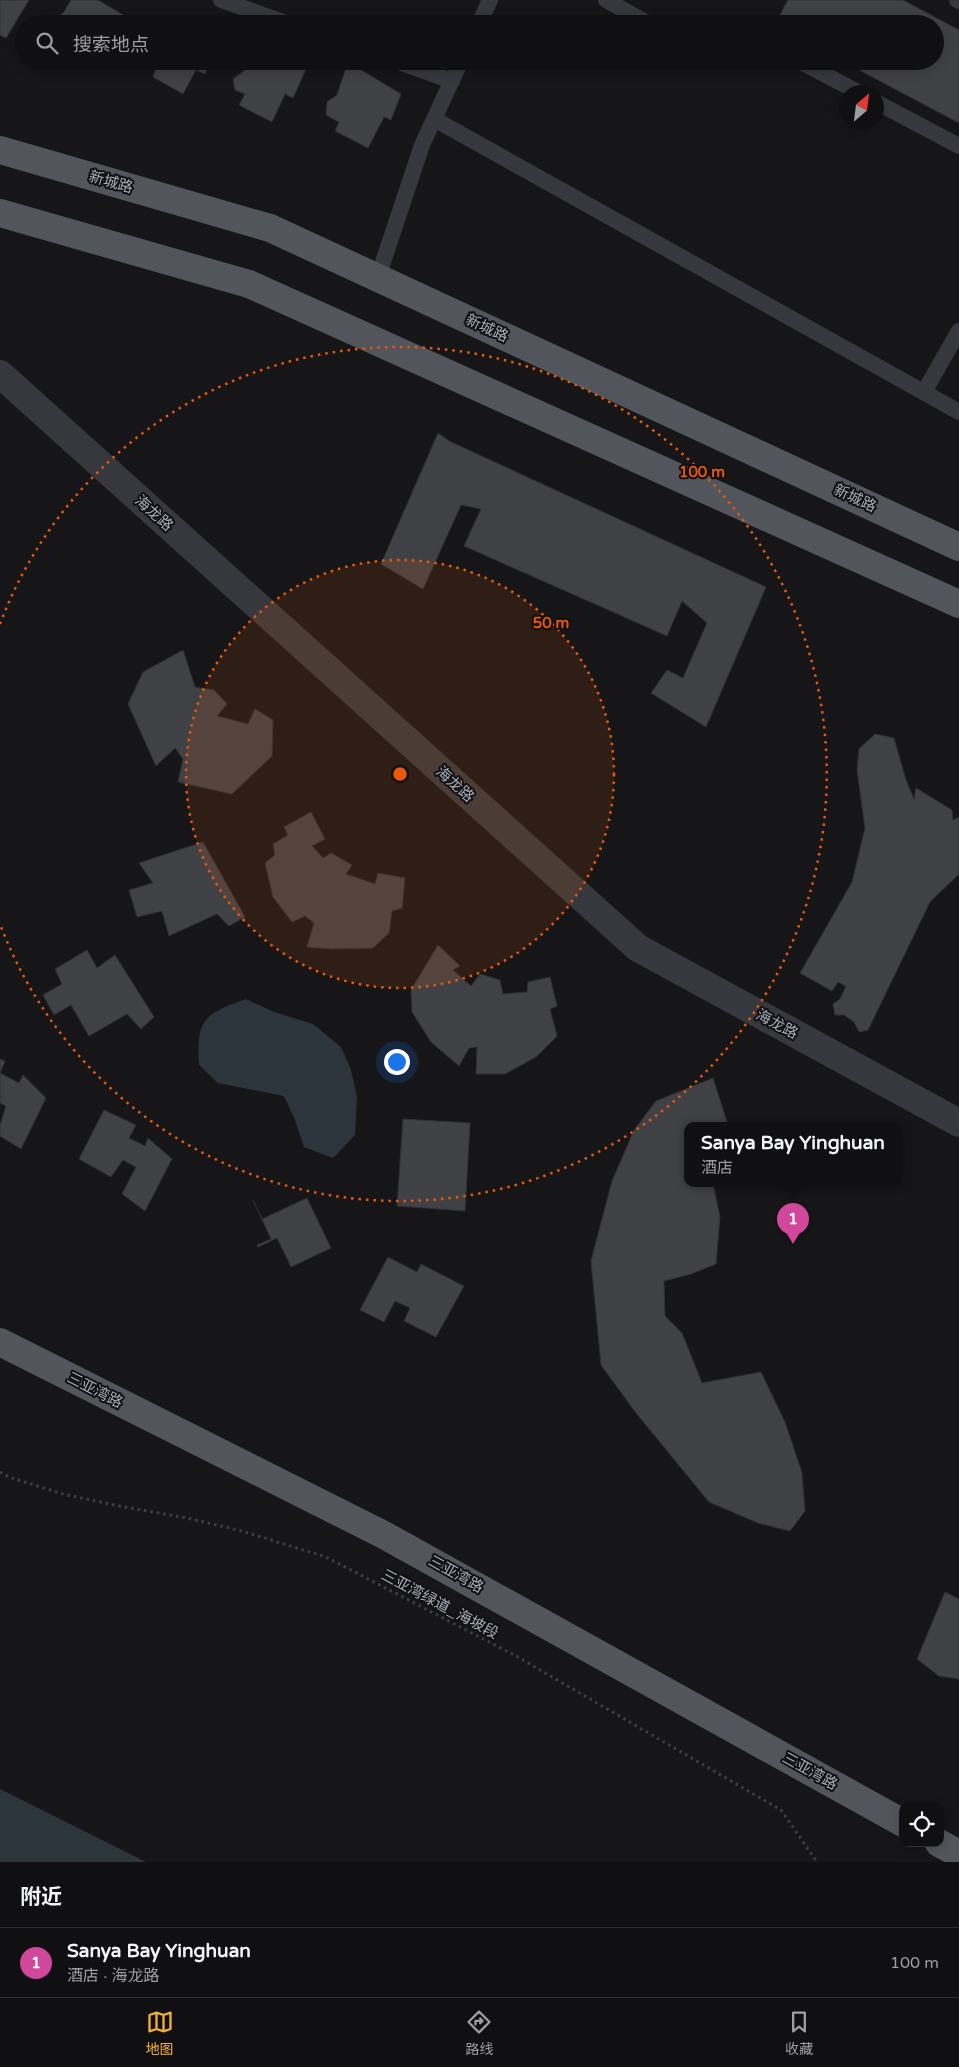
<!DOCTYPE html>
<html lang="zh">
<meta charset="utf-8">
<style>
:root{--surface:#101012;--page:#1e1e20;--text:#f1f3f6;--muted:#9c9d9f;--line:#303032;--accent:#f2b134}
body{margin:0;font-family:"Varela Round","Noto Sans SC",sans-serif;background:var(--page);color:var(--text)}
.controls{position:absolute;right:15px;bottom:15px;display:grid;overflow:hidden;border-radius:10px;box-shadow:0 2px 12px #0003}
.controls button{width:45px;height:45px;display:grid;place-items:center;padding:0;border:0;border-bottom:1px solid var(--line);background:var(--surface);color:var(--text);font:25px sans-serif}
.compass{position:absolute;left:839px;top:85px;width:45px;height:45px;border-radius:50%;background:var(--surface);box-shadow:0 2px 12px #0003;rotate:28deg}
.you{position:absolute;left:396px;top:1061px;width:18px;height:18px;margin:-12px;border:4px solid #fff;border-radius:50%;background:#1a73e8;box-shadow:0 0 0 8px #1a73e833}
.badge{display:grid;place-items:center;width:32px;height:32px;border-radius:50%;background:var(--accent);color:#fff;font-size:16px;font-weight:700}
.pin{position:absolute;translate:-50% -41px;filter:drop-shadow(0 1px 2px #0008)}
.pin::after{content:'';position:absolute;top:26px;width:18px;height:15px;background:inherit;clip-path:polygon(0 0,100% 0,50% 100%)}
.popup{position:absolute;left:684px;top:1122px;width:218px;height:65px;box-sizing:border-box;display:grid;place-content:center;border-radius:10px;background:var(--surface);filter:drop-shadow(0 1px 4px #0005);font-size:16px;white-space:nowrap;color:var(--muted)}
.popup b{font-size:19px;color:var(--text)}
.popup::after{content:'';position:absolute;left:50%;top:100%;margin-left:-10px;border:10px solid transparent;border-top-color:var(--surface)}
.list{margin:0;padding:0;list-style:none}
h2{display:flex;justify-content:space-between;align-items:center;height:65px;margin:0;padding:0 20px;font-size:21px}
h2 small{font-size:16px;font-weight:400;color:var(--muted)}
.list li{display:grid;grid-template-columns:32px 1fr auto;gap:15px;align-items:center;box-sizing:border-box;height:70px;padding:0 20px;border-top:1px solid var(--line)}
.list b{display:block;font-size:19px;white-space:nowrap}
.list p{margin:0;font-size:16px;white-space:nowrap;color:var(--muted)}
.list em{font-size:16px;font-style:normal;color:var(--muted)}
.icon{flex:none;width:28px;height:28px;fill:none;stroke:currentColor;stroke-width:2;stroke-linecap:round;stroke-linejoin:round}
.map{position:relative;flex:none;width:959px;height:1862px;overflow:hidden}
.search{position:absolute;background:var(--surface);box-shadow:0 2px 12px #0003;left:15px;right:15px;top:15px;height:55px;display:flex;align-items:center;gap:12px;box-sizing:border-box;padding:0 18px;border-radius:28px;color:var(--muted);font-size:19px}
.sheet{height:135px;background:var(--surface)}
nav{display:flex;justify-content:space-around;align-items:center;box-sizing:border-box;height:70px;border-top:1px solid var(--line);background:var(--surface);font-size:14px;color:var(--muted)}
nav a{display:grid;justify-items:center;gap:2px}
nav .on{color:var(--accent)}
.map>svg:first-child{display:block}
.water{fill:#2c353c}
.building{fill:#404145;stroke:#303034}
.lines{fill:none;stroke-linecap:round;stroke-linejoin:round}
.path{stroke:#3d3f44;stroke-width:3;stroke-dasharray:2.5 4;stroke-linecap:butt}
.lane{stroke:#37383d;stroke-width:16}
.street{stroke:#37383d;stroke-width:28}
.primary{stroke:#53555c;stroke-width:28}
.ring{fill:none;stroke:#e8590c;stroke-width:2.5;stroke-dasharray:2.5 5}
.labels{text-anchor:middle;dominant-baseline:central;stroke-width:4;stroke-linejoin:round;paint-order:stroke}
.street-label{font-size:15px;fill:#a8adb8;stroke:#111113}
.centre{fill:#e8590c;stroke:#111113;stroke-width:2.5}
.ring-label{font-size:15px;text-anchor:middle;font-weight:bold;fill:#e8590c;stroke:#111113;stroke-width:4;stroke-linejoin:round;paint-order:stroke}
</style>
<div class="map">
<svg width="959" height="1862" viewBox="0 0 959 1862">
<rect width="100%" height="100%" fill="#161618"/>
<path class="water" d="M246,999L274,1012L313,1024L341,1047L351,1070L357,1097L355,1135L333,1158L304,1147L295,1120L284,1096L218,1083L199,1065C196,1018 205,1014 246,999Z
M0,1789L146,1862H0Z"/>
<path class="building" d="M0,0H29L6,38L0,35Z
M71,0H98L125,16L122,24H49L64,12Z
M788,0H903L959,30V123L842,61H935V24H775Z
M165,15L183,24H160Z
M146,61H210L205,74L196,70L183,94L153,77L157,67Z
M247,61H293L306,69L293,98L285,94L272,122L239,105L245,94L235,90L233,79L244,71Z
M348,62L401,94L391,120L384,117L368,148L335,131L339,122L326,115L327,102L337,95Z
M438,433L449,441L766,587L706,727L651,693L667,670L683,678L707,623L682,601L667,636L464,546L481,509L461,505L423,589L381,564Z
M183,650L195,687L214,690L227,704L217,716L248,724L255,709L273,720L272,756L232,794L178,782L183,759L175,748L156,766L128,704L143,672Z
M875,734L894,738L906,780L914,799L916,788L952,810L953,820L959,817V874L930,902L868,1030L859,1032L854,1022L844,1015H835L833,1004L840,999L846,986L838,982L832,991L800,973L852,882L865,828L857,770L859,749Z
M311,812L325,839L312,846L323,858L331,853L352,865L346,874L375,884L378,873L405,878L402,908L392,911L389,933L373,948L332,949L307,947L314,923L305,916L292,922L273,897L265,863L275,855L273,844L288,835L284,827Z
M203,842L245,917L229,926L217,914L169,936L162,911L137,917L129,890L153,883L139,863Z
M438,945L460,966L453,970L471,986L480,974L500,980L503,994L527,992L528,982L550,977L557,1006L550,1009L557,1036L536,1057L505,1074H476L477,1047L469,1048L459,1066L431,1042L412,1012L411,990Z
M87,950L97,968L115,955L154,1017L141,1029L127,1014L89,1036L71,1005L54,1015L43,995L62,984L55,969Z
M0,1059L5,1061L0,1073L19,1083L23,1075L46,1098L21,1149L0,1136V1125L6,1106L0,1103Z
M713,1078L728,1125H688V1183H719H713L720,1217L716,1264L691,1274L664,1281L665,1316L682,1333L702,1383L761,1372L785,1422L802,1473L805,1511L790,1531L758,1523L709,1502L636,1413L601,1365L591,1261L612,1181L634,1130L656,1101Z
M104,1110L136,1125L129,1138L145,1146L148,1138L172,1159L145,1211L122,1194L136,1167L123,1160L111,1177L79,1159Z
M403,1119L470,1123L465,1211L397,1206Z
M307,1198L331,1248L291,1267L277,1238L258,1247L257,1245L271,1239L253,1200L262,1219Z
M388,1257L417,1272L421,1264L464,1286L436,1337L404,1321L410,1308L395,1301L384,1322L360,1310Z
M945,1592L959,1599V1679L939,1676L917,1659Z"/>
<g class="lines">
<path class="path" d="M0,1472L9,1477L63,1494L114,1505L187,1518L242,1531L326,1557L516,1656L781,1810L817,1862"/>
<path class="lane" d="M221,0L289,24
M606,0L649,24
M957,0L959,1
M479,24L490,0
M396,61L452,81
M799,61L858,92
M876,102L959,146
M434,119L959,412
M378,277L422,145L461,61
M924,392L959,331"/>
<path class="street" d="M0,374L638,948L959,1123"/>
<path class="primary" d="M0,150L270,228L959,547
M0,213L249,284L959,604
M0,1342L384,1535L903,1823
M939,1843L959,1854"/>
</g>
<circle cx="400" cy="774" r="214" fill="#e8590c" fill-opacity=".12"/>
<g class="ring">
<circle cx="400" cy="774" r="214"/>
<path d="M0 624A427 427 0 1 1 0 924"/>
</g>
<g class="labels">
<g class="street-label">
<text transform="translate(111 182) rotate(16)">新城路</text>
<text transform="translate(487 328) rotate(25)">新城路</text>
<text transform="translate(855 498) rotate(25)">新城路</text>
<text transform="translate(154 513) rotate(42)">海龙路</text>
<text transform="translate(455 784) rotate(42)">海龙路</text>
<text transform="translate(777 1024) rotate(28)">海龙路</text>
<text transform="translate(95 1390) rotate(27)">三亚湾路</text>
<text transform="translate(456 1574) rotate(29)">三亚湾路</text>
<text transform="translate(440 1604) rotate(28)">三亚湾绿道_海坡段</text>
<text transform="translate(810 1771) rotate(29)">三亚湾路</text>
</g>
</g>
<circle cx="400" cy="774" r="8" class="centre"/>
<g class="ring-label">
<text x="702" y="477">100 m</text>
<text x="551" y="628">50 m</text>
</g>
</svg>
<div class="controls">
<button><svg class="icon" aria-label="locate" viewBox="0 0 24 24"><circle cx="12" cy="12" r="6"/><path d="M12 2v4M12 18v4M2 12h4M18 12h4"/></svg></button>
</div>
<svg class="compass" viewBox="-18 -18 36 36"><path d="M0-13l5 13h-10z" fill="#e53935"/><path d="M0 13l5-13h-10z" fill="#9c9d9f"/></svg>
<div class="you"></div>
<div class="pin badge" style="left:793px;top:1244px;background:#d1479c">1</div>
<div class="popup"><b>Sanya Bay Yinghuan</b>酒店</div>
<div class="search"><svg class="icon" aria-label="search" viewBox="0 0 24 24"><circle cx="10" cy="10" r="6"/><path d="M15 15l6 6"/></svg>搜索地点</div>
</div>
<section class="sheet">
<h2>附近<small></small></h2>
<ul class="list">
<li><span class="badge" style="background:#d1479c">1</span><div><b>Sanya Bay Yinghuan</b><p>酒店 · 海龙路</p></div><em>100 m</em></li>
</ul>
</section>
<nav>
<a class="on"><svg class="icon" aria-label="map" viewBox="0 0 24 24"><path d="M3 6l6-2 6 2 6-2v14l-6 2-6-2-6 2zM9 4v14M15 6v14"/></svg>地图</a>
<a><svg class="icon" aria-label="directions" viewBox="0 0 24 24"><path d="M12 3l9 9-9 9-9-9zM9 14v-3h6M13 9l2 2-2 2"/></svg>路线</a>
<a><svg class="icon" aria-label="saved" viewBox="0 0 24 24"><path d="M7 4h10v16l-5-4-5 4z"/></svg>收藏</a>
</nav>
